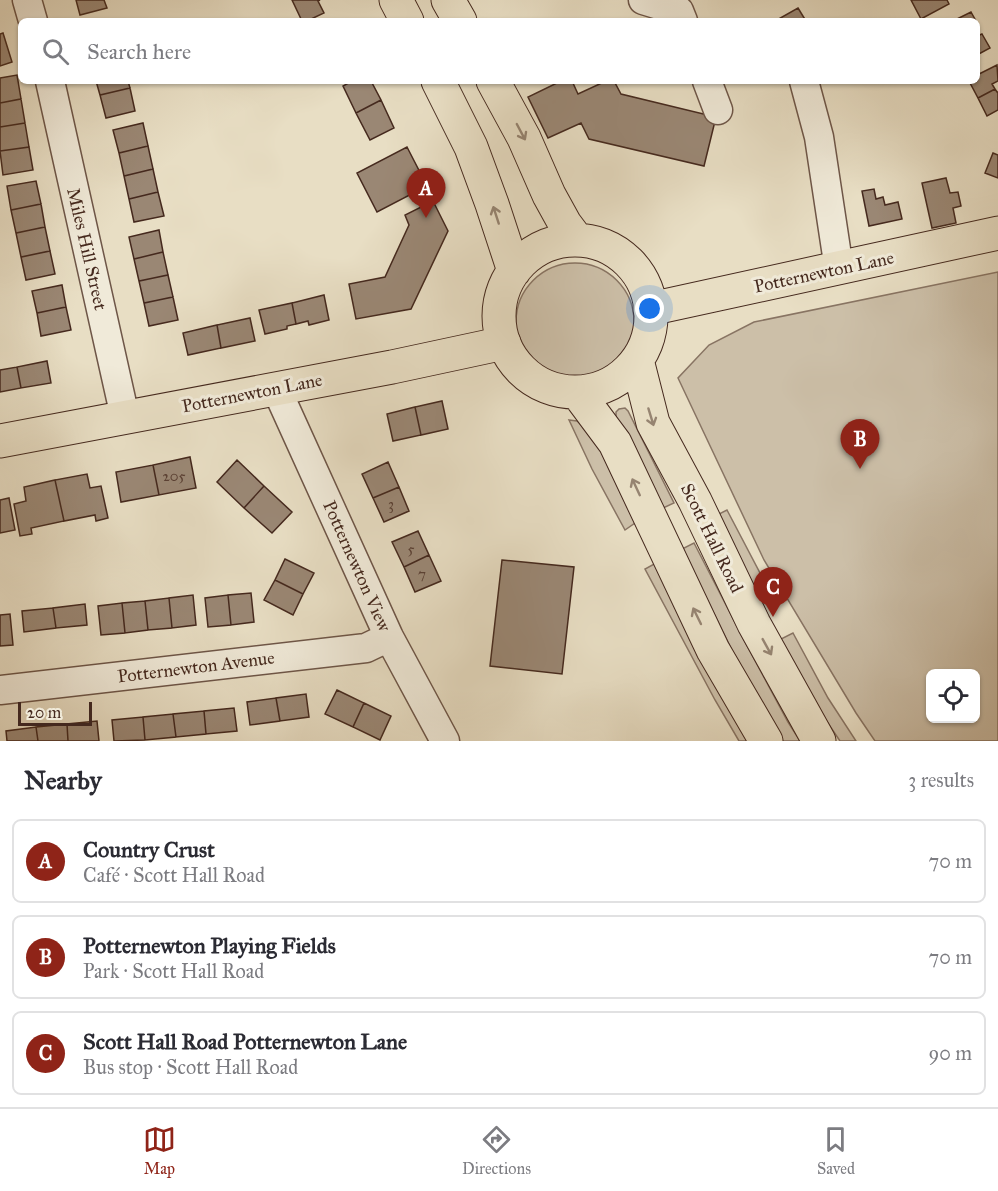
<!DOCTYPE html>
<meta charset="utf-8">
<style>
:root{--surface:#fff;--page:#f2f2f3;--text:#2b2b33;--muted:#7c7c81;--line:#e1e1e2;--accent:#8f2418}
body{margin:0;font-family:"IM FELL Great Primer",serif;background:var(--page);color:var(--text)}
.controls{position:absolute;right:18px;bottom:18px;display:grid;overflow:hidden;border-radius:9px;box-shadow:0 2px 4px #0004}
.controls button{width:54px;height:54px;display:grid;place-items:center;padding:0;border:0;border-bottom:2px solid var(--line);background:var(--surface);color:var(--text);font:30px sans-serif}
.scale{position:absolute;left:18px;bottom:15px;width:74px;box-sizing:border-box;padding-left:6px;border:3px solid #45291e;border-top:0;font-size:16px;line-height:21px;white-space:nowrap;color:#45291e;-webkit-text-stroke:4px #f0ead9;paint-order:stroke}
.you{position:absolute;left:650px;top:309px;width:21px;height:21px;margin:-15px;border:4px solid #fff;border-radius:50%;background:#1a73e8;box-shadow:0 0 0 9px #1a73e833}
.badge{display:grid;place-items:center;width:39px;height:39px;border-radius:50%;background:var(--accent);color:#fff;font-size:20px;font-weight:700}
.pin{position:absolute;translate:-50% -50px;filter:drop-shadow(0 2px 3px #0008)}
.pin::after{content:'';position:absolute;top:32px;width:21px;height:18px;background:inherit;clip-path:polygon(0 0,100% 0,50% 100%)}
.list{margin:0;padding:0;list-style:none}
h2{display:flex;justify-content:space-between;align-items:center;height:78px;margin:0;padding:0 24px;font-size:26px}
h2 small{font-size:20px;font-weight:400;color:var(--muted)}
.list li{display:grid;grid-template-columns:39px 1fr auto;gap:18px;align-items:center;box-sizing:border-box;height:84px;margin:0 12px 12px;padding:0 12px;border:2px solid var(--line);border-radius:9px}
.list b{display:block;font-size:22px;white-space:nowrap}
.list p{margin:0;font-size:20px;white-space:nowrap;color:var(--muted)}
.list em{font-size:20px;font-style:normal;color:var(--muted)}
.icon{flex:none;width:33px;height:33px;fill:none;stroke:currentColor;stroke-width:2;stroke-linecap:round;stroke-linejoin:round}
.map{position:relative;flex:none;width:998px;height:741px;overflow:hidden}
.search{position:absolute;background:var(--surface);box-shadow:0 2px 4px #0004;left:18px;right:18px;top:18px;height:66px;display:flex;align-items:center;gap:15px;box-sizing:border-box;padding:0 21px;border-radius:9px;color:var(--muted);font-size:22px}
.sheet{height:366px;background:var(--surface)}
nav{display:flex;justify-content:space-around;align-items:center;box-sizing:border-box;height:84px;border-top:2px solid var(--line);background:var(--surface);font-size:16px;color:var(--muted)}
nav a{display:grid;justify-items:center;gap:3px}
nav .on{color:var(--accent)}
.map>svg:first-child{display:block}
.green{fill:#ccbfa8;stroke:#887463;stroke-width:1.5;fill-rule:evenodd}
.building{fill:#9a8774;stroke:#45291e;stroke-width:1.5}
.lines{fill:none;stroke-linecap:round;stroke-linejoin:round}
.minor-casing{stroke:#6e5648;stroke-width:31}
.major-casing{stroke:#45291e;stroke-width:35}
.highway-casing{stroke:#45291e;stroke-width:35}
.minor{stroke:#f0ead9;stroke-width:28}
.major{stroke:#e8dec4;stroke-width:33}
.highway{stroke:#e8dec4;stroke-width:33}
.oneway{stroke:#968471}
.labels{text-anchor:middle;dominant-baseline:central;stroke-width:6;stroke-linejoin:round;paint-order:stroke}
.number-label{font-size:15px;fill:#5a4034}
.street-label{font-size:18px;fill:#45291e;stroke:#f0ead9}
</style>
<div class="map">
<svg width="998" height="741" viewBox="0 0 998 741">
<rect width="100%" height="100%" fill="#e8dec4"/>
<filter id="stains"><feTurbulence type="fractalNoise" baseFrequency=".00333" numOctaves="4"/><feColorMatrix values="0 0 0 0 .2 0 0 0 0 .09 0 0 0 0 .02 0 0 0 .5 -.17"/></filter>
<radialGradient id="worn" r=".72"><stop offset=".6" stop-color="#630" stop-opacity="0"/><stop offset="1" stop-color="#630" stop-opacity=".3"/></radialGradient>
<path class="green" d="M516 322a59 59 0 1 1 118 0a59 59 0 1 1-118 0Z
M998,272V741H875L856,713L764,560L678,378L709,345L754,322ZM930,674H976V718H930Z
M625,408L628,411L674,503L661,509L616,417V412L619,409Z
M569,420L577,421L584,427L597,443L635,523L625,530L592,469Z
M727,510L771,594L760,599L715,516Z
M694,543L745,642L788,722L800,741H783L732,650L682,549Z
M656,563L750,741H739L715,700L645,569Z
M793,633L828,698L856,741H840L817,707L779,640Z"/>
<path class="building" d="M76,0H104L107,8L80,15Z
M292,0H320L318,1L324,13L307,21H302Z
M911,0H947L949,4L921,19Z
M798,8L806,21H775Z
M971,12L976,21H953Z
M3,33L12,62L0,66V34Z
M982,34L990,48L977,55V36Z
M997,65L998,81L992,84L995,89L978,98L969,81H977V75Z
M17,75L21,99L0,103V78Z
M96,81H128L130,88L100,95Z
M352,81H371L381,100L356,113L343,86Z
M561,81H572L578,94L606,81H614L621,94L716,117L704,166L589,139L581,123L548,138L528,97Z
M130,88L135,111L106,118L100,95Z
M995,89L997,92H998V110L987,116L978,98Z
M21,99L25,123L0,127V103Z
M381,100L394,128L370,140L356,113Z
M25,123L29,147L0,151V127Z
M143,123L148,146L119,153L113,130Z
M148,146L153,169L124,176L119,153Z
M29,147L33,170L3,175L0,151Z
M407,147L427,186L377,212L357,173Z
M993,153L998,155V178L985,173Z
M153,169L158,192L129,199L124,176Z
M946,178L950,193L958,192L961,206L953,208L956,223L932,228L922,183Z
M36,181L41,204L11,210L7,186Z
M874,189L876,199L883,197L885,205L898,202L902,219L869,226L862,191Z
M158,192L164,216L134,222L129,199Z
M433,201L448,231L411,309L356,319L349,284L385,277L409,225L405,215Z
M41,204L45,227L16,233L11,210Z
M45,227L50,251L21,257L16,233Z
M159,230L163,252L134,259L129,237Z
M50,251L55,274L26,280L21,257Z
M163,252L168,275L139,281L134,259Z
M168,275L173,297L144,303L139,281Z
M62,285L66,307L37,313L32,291Z
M324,295L329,320L309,325L308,321L296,324L292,303Z
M173,297L178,320L149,326L144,303Z
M292,303L296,324L287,326V329L265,334L259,310Z
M66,307L71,330L41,336L37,313Z
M250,318L255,341L221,348L217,325Z
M217,325L221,348L188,355L183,333Z
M47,361L51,383L21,388L17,367Z
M17,367L21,388L0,392V370Z
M442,401L448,429L421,435L415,407Z
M415,407L421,435L393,441L387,414Z
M190,457L196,488L159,495L153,465Z
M237,460L264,486L244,508L217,482Z
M388,462L399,487L373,498L362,474Z
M153,465L159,495L121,502L116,472Z
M87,474L90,488L101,486L108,518L96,521L95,515L64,521L55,480Z
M55,480L64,521L31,528L32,534L20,536L14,504L26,501L24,487Z
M264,486L292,512L272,533L244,508Z
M399,487L409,511L384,522L373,498Z
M9,498L15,530L0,533V500Z
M418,531L429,555L404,567L392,542Z
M429,555L441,581L415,592L404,567Z
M285,559L314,573L303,594L275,580Z
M502,560L574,567L562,674L490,666Z
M275,580L303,594L293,615L264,600Z
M251,593L254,622L231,625L228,595Z
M193,595L196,625L172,628L169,598Z
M228,595L231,625L208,627L205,598Z
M169,598L172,628L148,630L145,601Z
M145,601L148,630L125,633L122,603Z
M122,603L125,633L101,635L98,606Z
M85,604L87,625L56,628L53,608Z
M53,608L56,628L24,632L22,611Z
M10,614L13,645L0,646V615Z
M337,690L364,703L353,727L325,714Z
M306,694L309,717L280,721L276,698Z
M276,698L280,721L250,725L247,702Z
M364,703L391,716L380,740L353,727Z
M234,708L237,731L206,734L204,711Z
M204,711L206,734L176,737L173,714Z
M173,714L176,737L145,740L143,717Z
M143,717L145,740L114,741L112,720Z
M97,721L99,741H68L67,724Z
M67,724L68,741H38L36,727Z
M36,727L38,741H7L6,731Z"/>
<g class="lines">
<defs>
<path id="minor" d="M27,0L33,21
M643,0L679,11L683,21
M50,81L125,417
M707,81L718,110
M804,81L819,137L839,269
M276,388L389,637L445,741
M0,690L366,648L389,637"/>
<path id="major" d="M650,309L998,233
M0,441L392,367L504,343"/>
<path id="highway" d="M396,0L407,21
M448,0L460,21
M438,81L471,147L492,204L514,271
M493,81L524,138L549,195L565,224L577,240
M499 316a76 76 0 1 1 152 0a76 76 0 1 1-152 0Z
M637,360L653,423L695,501L754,624L819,741
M577,392L615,443L713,650L766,741"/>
</defs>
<use href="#minor" class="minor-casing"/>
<use href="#major" class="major-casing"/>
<use href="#highway" class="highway-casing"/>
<use href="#minor" class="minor"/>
<use href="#major" class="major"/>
<use href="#highway" class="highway"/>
</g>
<defs><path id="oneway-shaft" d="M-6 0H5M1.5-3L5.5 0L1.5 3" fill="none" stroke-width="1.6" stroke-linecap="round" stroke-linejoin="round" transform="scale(1.5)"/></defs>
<g class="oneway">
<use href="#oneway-shaft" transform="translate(521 132) rotate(62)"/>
<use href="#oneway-shaft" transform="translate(496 215) rotate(-108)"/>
<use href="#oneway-shaft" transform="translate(651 417) rotate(73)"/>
<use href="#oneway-shaft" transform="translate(636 487) rotate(-115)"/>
<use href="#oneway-shaft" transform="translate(697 616) rotate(-116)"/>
<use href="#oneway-shaft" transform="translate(767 647) rotate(61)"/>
</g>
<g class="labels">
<g class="number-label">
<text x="174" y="476">205</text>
<text x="391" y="504">3</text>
<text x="411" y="549">5</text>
<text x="422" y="574">7</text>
</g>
<g class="street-label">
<text transform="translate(87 249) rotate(77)">Miles Hill Street</text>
<text transform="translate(824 272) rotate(-12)">Potternewton Lane</text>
<text transform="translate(252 393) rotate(-11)">Potternewton Lane</text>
<text transform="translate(712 538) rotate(64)">Scott Hall Road</text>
<text transform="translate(357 566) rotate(66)">Potternewton View</text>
<text transform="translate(196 667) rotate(-7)">Potternewton Avenue</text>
</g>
</g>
<rect width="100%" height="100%" filter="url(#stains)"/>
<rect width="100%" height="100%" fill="url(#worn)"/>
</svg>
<div class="controls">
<button><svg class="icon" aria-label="locate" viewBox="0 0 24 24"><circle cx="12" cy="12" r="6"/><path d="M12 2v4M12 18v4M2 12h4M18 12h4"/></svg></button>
</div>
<div class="scale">20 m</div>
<div class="you"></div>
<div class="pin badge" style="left:426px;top:218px">A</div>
<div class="pin badge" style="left:860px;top:469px">B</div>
<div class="pin badge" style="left:773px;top:617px">C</div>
<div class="search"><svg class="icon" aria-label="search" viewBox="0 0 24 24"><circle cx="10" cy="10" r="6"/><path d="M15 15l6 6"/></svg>Search here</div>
</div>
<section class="sheet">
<h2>Nearby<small>3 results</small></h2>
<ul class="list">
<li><span class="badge">A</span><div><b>Country Crust</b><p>Café · Scott Hall Road</p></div><em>70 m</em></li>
<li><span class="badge">B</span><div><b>Potternewton Playing Fields</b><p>Park · Scott Hall Road</p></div><em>70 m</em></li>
<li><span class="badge">C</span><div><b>Scott Hall Road Potternewton Lane</b><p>Bus stop · Scott Hall Road</p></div><em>90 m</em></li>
</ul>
</section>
<nav>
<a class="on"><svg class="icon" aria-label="map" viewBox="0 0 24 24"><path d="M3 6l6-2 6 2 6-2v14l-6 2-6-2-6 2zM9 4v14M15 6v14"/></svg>Map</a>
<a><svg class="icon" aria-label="directions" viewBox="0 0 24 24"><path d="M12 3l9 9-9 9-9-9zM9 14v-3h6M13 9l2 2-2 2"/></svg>Directions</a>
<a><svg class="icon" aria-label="saved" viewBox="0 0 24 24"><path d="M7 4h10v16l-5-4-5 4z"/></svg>Saved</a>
</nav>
